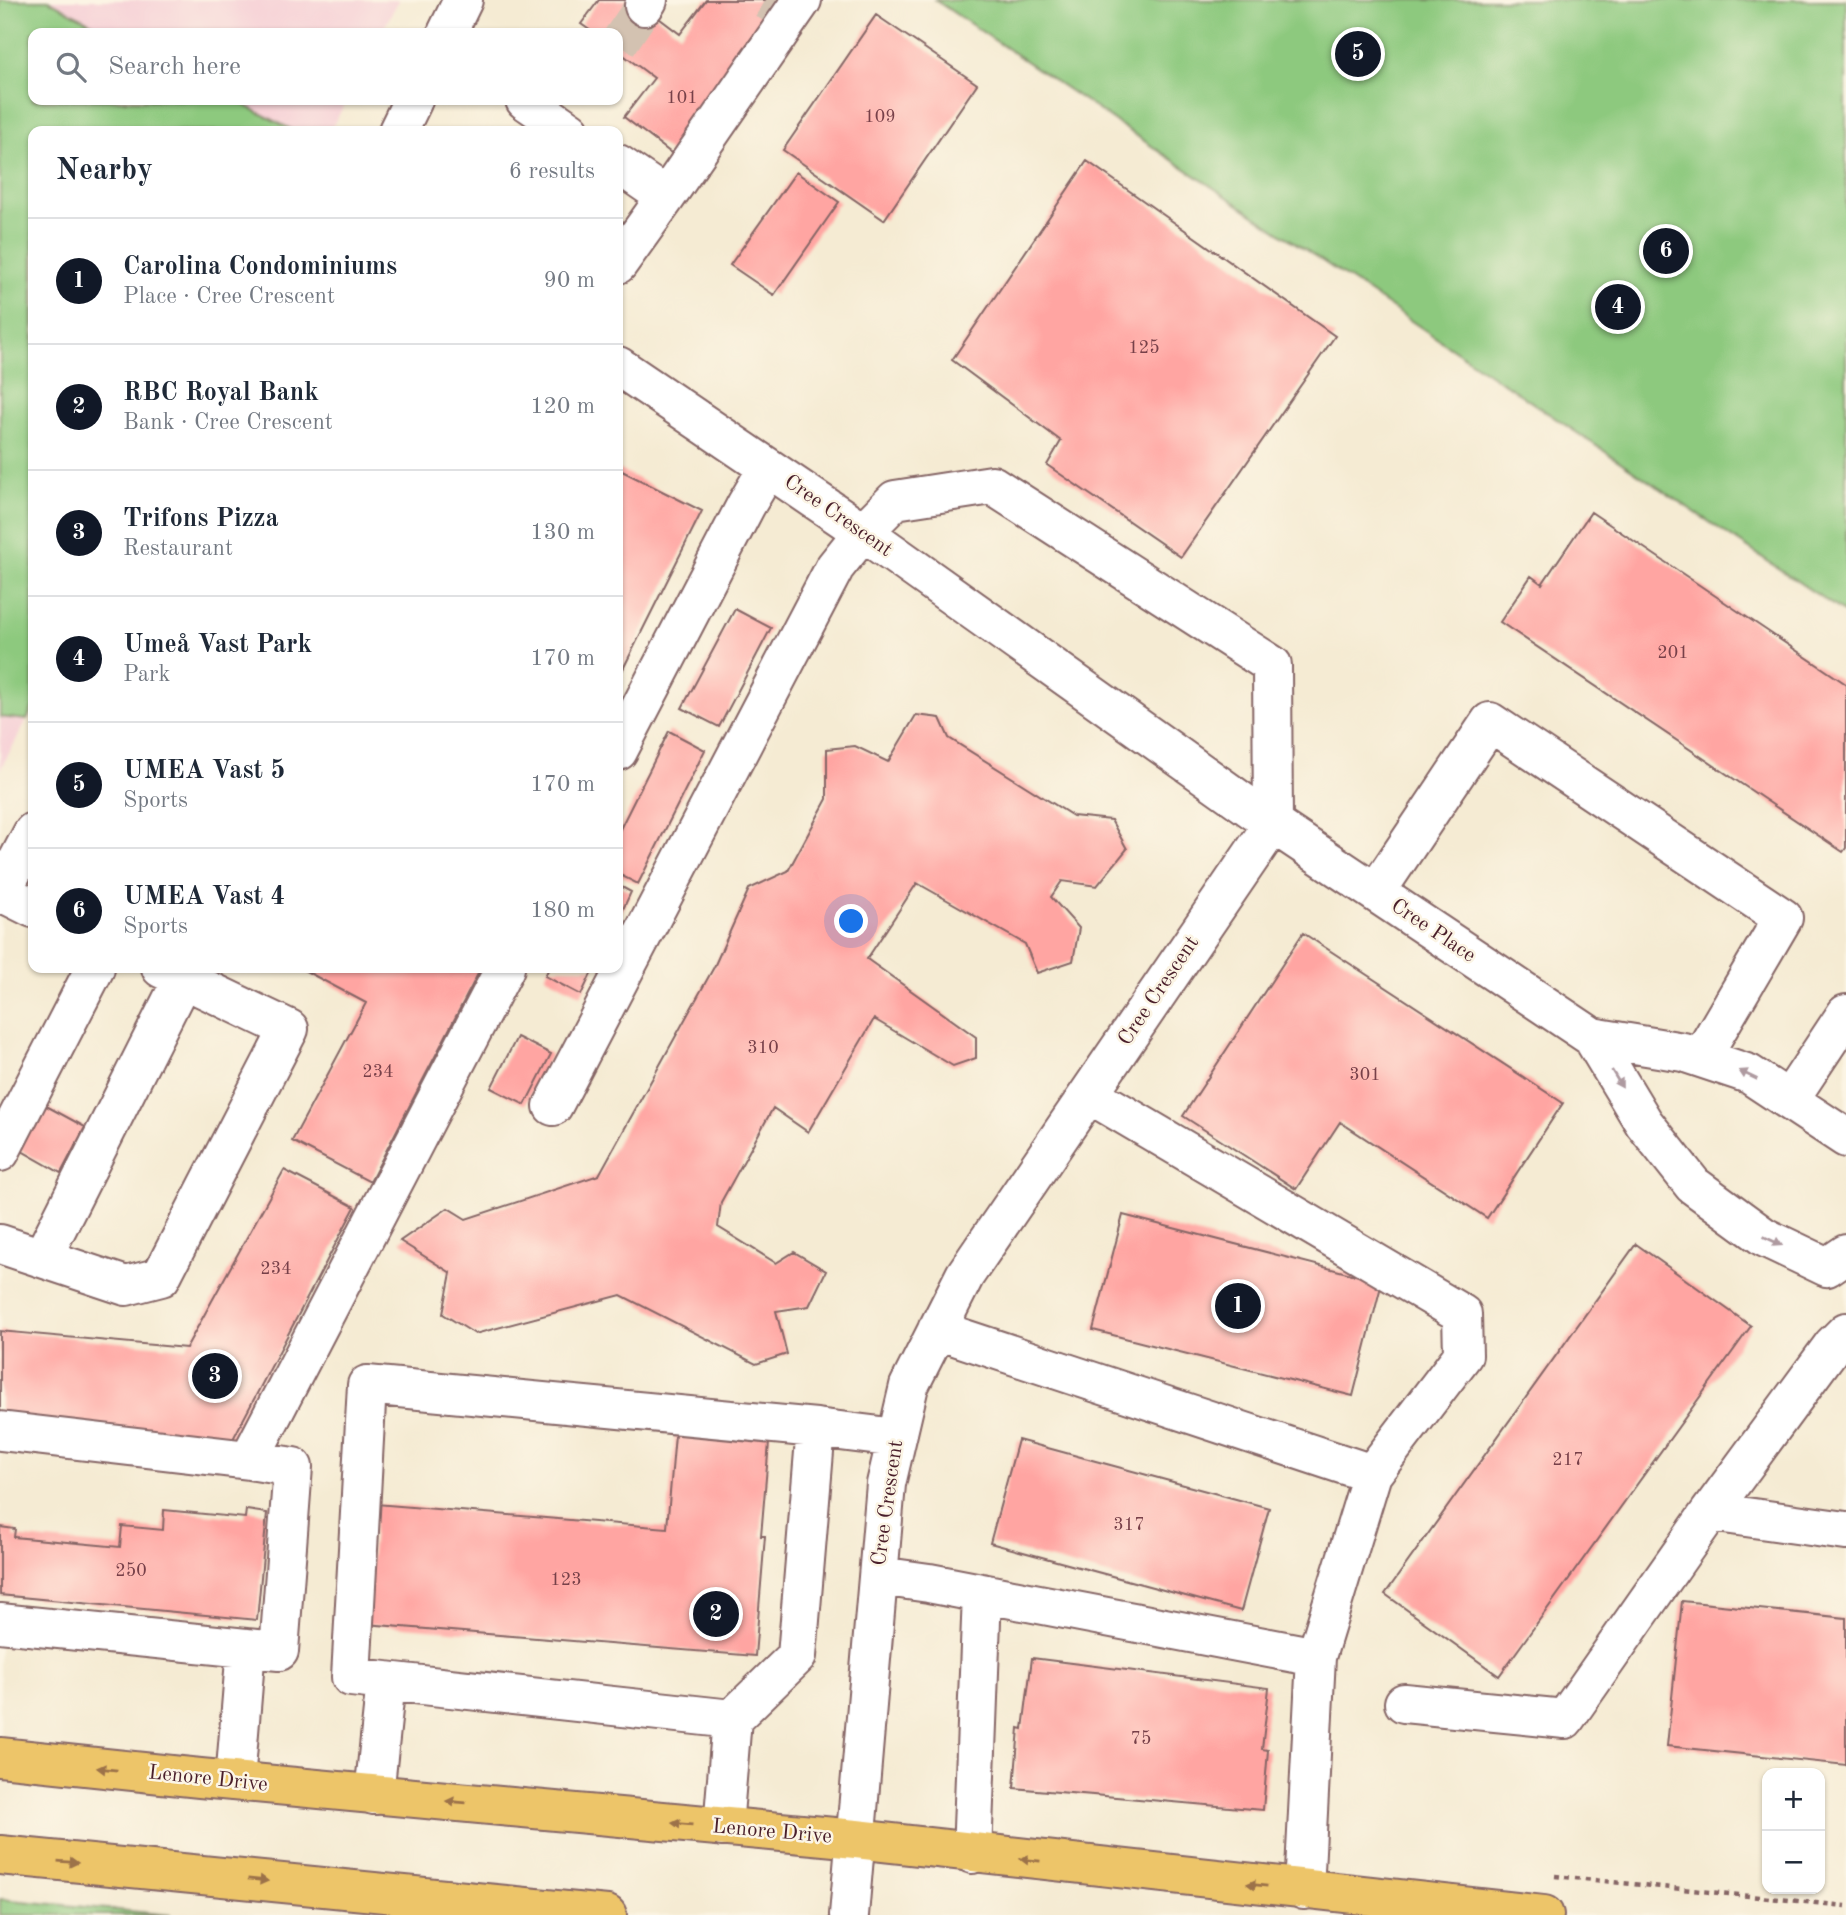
<!DOCTYPE html>
<meta charset="utf-8">
<style>
:root{--surface:#fff;--page:#f2f2f3;--text:#1f2937;--muted:#747a83;--line:#e0e1e3;--accent:#111827}
body{margin:0;font-family:"Old Standard TT",serif;background:var(--page);color:var(--text)}
.controls{position:absolute;right:21px;bottom:21px;display:grid;overflow:hidden;border-radius:14px;box-shadow:0 2px 5px #0004}
.controls button{width:63px;height:63px;display:grid;place-items:center;padding:0;border:0;border-bottom:2px solid var(--line);background:var(--surface);color:var(--text);font:35px sans-serif}
.you{position:absolute;left:852px;top:922px;width:24px;height:24px;margin:-18px;border:5px solid #fff;border-radius:50%;background:#1a73e8;box-shadow:0 0 0 10px #1a73e833}
.badge{display:grid;place-items:center;width:46px;height:46px;border-radius:50%;background:var(--accent);color:#fff;font-size:23px;font-weight:700}
.pin{position:absolute;translate:-50% -50%;border:4px solid #fff;box-shadow:0 2px 7px #0006}
.list{margin:0;padding:0;list-style:none}
h2{display:flex;justify-content:space-between;align-items:center;height:91px;margin:0;padding:0 28px;font-size:30px}
h2 small{font-size:23px;font-weight:400;color:var(--muted)}
.list li{display:grid;grid-template-columns:46px 1fr auto;gap:21px;align-items:center;box-sizing:border-box;height:126px;padding:0 28px;border-top:2px solid var(--line)}
.list b{display:block;font-size:26px;white-space:nowrap}
.list p{margin:0;font-size:23px;white-space:nowrap;color:var(--muted)}
.list em{font-size:23px;font-style:normal;color:var(--muted)}
.icon{flex:none;width:38px;height:38px;fill:none;stroke:currentColor;stroke-width:2;stroke-linecap:round;stroke-linejoin:round}
.map{position:relative;flex:none;width:1846px;height:1915px;overflow:hidden}
.search{position:absolute;background:var(--surface);box-shadow:0 2px 5px #0004;left:28px;top:28px;width:595px;height:77px;display:flex;align-items:center;gap:18px;box-sizing:border-box;padding:0 24px;border-radius:14px;color:var(--muted);font-size:26px}
.panel{position:absolute;background:var(--surface);box-shadow:0 2px 5px #0004;left:28px;top:126px;width:595px;height:847px;border-radius:14px}
.map>svg:first-child{display:block}
.built{fill:#f6cfd6}
.green{fill:#8dc97e;stroke:#6c7454;stroke-width:2}
.building{fill:#ffa5a2}
.lines{fill:none;stroke-linecap:round;stroke-linejoin:round}
.minor-tunnel{stroke:#d3c2b1;stroke-width:38;stroke-dasharray:38 19;stroke-linecap:butt}
.minor-casing{stroke:#866666;stroke-width:42}
.major-casing{stroke:#866666;stroke-width:42}
.path{stroke:#866666;stroke-width:4.5;stroke-dasharray:5 5;stroke-linecap:butt}
.minor{stroke:#fff;stroke-width:38}
.major{stroke:#edc569;stroke-width:38}
.oneway{fill:#ae9aa0}
.oneway2{fill:#9c724a}
.labels{text-anchor:middle;dominant-baseline:central;stroke-width:5;stroke-linejoin:round;paint-order:stroke}
.number-label{font-size:18px;fill:#774049}
.street-label{font-size:21px;fill:#4a1f2b;stroke:#fcf5e5}
</style>
<div class="map">
<svg width="1846" height="1915" viewBox="0 0 1846 1915">
<rect width="100%" height="100%" fill="#fcf5e5"/>
<filter id="ink" filterUnits="userSpaceOnUse"><feTurbulence type="fractalNoise" baseFrequency=".0143" numOctaves="2"/><feDisplacementMap in="SourceGraphic" scale="14" xChannelSelector="R" yChannelSelector="G"/><feConvolveMatrix kernelMatrix="1 2 1 2 8 2 1 2 1" color-interpolation-filters="sRGB"/></filter>
<filter id="wash" filterUnits="userSpaceOnUse"><feTurbulence type="fractalNoise" baseFrequency=".00686" numOctaves="4" result="noise"/><feDisplacementMap in="SourceGraphic" scale="28" xChannelSelector="R" yChannelSelector="G"/><feGaussianBlur stdDeviation="1.57" result="paint"/><feColorMatrix in="noise" values="0 0 0 0 0 0 0 0 0 0 0 0 0 0 0 0 0 1.4 0 .05"/><feComposite in="paint" operator="in"/></filter>
<g filter="url(#wash)">
<rect width="100%" height="100%" fill="#f5ebd3"/>
<path class="built" d="M48,0H399L381,33H110Z
M235,100H347L330,131H294Z
M0,717L27,720L0,770Z"/>
<path class="green" d="M0,0H48L110,33H33V100H235L294,131H33V707L27,720L0,717Z
M935,0H1846V614Z
M0,1899L171,1915H0Z"/>
<g id="blocks">
<path class="building" d="M599,0H635L680,34L706,0H780L741,52L753,61L679,159L624,117L654,78L618,51V33H594L581,24Z
M876,15L977,84L884,220L783,150Z
M1087,161L1335,336L1181,557L1047,465L1061,441L952,360Z
M796,172L839,202L774,295L730,265Z
M618,469L702,511L618,679Z
M1591,512L1846,684V848L1843,852L1500,622L1531,576L1542,584Z
M735,609L771,628L719,727L682,708Z
M916,715L940,718L949,738L1073,816L1111,820L1127,849L1097,886L1062,881L1051,897L1079,928L1073,961L1037,973L1025,944L917,883L867,959L976,1037V1058L953,1066L874,1019L808,1132L773,1108L721,1202L718,1227L776,1263L794,1252L826,1271L809,1306L776,1311L787,1354L756,1364L621,1295L475,1334L443,1314L451,1273L400,1241L448,1208L466,1219L599,1175L714,967L749,889L788,871L827,799V749L855,746L888,762Z
M669,731L705,750L638,884L618,874V833Z
M618,885L631,892L618,920Z
M1303,933L1563,1103L1487,1218L1340,1122L1296,1189L1183,1116Z
M300,968H481L370,1182L292,1141L366,1003Z
M549,968H594L581,995L545,976Z
M517,1037L551,1054L525,1105L491,1088Z
M39,1102L85,1127L61,1173L15,1147Z
M284,1170L355,1207L232,1441L0,1418V1331L186,1348Z
M1123,1215L1382,1282L1353,1396L1093,1330Z
M1636,1244L1751,1326L1499,1676L1385,1594Z
M676,1423L770,1431L761,1536H765L755,1656L366,1624L376,1504L667,1528Z
M1018,1440L1269,1508L1241,1611L990,1543Z
M164,1510L245,1518L246,1510L267,1513L257,1620L0,1595V1527L15,1529L14,1537L120,1547L122,1526L163,1530Z
M1682,1601L1846,1618V1765L1667,1746Z
M1032,1658L1269,1688L1262,1749L1268,1750L1263,1810L1014,1788L1019,1728L1023,1729Z"/>
</g>
</g>
<g filter="url(#ink)">
<use href="#blocks" fill-opacity="0" stroke="#866666" stroke-width="2"/>
<g class="lines">
<path class="minor-tunnel" d="M766,0L775,6
M618,44L644,6"/>
<defs>
<path id="minor" d="M644,6L648,0
M447,33L463,0
M525,100L570,131
M398,131L413,100
M618,164L666,197L618,264
M666,197L802,0
M618,366L863,532L1273,824L965,1275L909,1386L886,1484L849,1915
M618,751L746,505L768,468
M1,892L33,908
M1376,892L1490,722L1783,918L1702,1056
M0,895L33,832
M1089,1094L1462,1314L1463,1355L1372,1474L1316,1657L1304,1890
M1789,1100L1846,1014
M553,1106L835,567L863,532L895,500L992,485L1272,665L1273,824L1592,1037
M1846,1138L1749,1074L1683,1052L1592,1037L1644,1123L1693,1185L1764,1237L1827,1267L1846,1254
M0,1152L95,968
M0,1244L126,1286L161,1277L289,1029L161,968
M42,1258L183,978
M937,1330L1372,1474
M0,1431L249,1460L505,968
M1710,1512L1846,1531
M879,1576L929,1583L1316,1657
M0,1623L246,1648L235,1781
M246,1648L279,1651L293,1467L249,1460
M386,1681L732,1719
M1404,1703L1565,1719L1710,1512L1833,1345L1846,1332
M374,1795L386,1681L351,1677L367,1385L816,1428
M723,1827L732,1719L797,1656L816,1428L896,1438
M972,1854L982,1594"/>
<path id="major" d="M0,1757L200,1778L856,1839L1544,1915
M0,1855L607,1915"/>
</defs>
<use href="#minor" class="minor-casing"/>
<use href="#major" class="major-casing"/>
<path class="path" d="M1555,1876L1846,1906"/>
<use href="#minor" class="minor"/>
<use href="#major" class="major"/>
</g>
<defs><path id="oneway-solid" d="M-6-.8H1V-3.2L6.5 0L1 3.2V.8H-6Z" transform="scale(1.75)"/></defs>
<g class="oneway">
<use href="#oneway-solid" transform="translate(1748 1075) rotate(-154)"/>
<use href="#oneway-solid" transform="translate(1617 1079) rotate(59)"/>
<use href="#oneway-solid" transform="translate(1773 1241) rotate(26)"/>
</g>
<g class="oneway2">
<use href="#oneway-solid" transform="translate(107 1769) rotate(-174)"/>
<use href="#oneway-solid" transform="translate(456 1802) rotate(-175)"/>
<use href="#oneway-solid" transform="translate(682 1824) rotate(-175)"/>
<use href="#oneway-solid" transform="translate(1030 1860) rotate(-174)"/>
<use href="#oneway-solid" transform="translate(68 1862) rotate(5)"/>
<use href="#oneway-solid" transform="translate(258 1880) rotate(6)"/>
<use href="#oneway-solid" transform="translate(1257 1885) rotate(-174)"/>
</g>
</g>
<g class="labels">
<g class="number-label">
<text x="682" y="98">101</text>
<text x="880" y="117">109</text>
<text x="1144" y="348">125</text>
<text x="1673" y="653">201</text>
<text x="763" y="1048">310</text>
<text x="378" y="1072">234</text>
<text x="1365" y="1075">301</text>
<text x="276" y="1269">234</text>
<text x="1568" y="1460">217</text>
<text x="1129" y="1525">317</text>
<text x="131" y="1571">250</text>
<text x="566" y="1580">123</text>
<text x="1141" y="1739">75</text>
</g>
<g class="street-label">
<text transform="translate(838 516) rotate(35)">Cree Crescent</text>
<text transform="translate(1433 931) rotate(34)">Cree Place</text>
<text transform="translate(1159 991) rotate(-56)">Cree Crescent</text>
<text transform="translate(888 1503) rotate(-82)">Cree Crescent</text>
<text transform="translate(208 1779) rotate(6)">Lenore Drive</text>
<text transform="translate(772 1832) rotate(5)">Lenore Drive</text>
</g>
</g>
</svg>
<div class="controls">
<button>+</button>
<button>−</button>
</div>
<div class="you"></div>
<div class="pin badge" style="left:1238px;top:1306px">1</div>
<div class="pin badge" style="left:716px;top:1614px">2</div>
<div class="pin badge" style="left:215px;top:1376px">3</div>
<div class="pin badge" style="left:1618px;top:307px">4</div>
<div class="pin badge" style="left:1358px;top:54px">5</div>
<div class="pin badge" style="left:1666px;top:251px">6</div>
<div class="search"><svg class="icon" aria-label="search" viewBox="0 0 24 24"><circle cx="10" cy="10" r="6"/><path d="M15 15l6 6"/></svg>Search here</div>
<section class="panel">
<h2>Nearby<small>6 results</small></h2>
<ul class="list">
<li><span class="badge">1</span><div><b>Carolina Condominiums</b><p>Place · Cree Crescent</p></div><em>90 m</em></li>
<li><span class="badge">2</span><div><b>RBC Royal Bank</b><p>Bank · Cree Crescent</p></div><em>120 m</em></li>
<li><span class="badge">3</span><div><b>Trifons Pizza</b><p>Restaurant</p></div><em>130 m</em></li>
<li><span class="badge">4</span><div><b>Umeå Vast Park</b><p>Park</p></div><em>170 m</em></li>
<li><span class="badge">5</span><div><b>UMEA Vast 5</b><p>Sports</p></div><em>170 m</em></li>
<li><span class="badge">6</span><div><b>UMEA Vast 4</b><p>Sports</p></div><em>180 m</em></li>
</ul>
</section>
</div>
